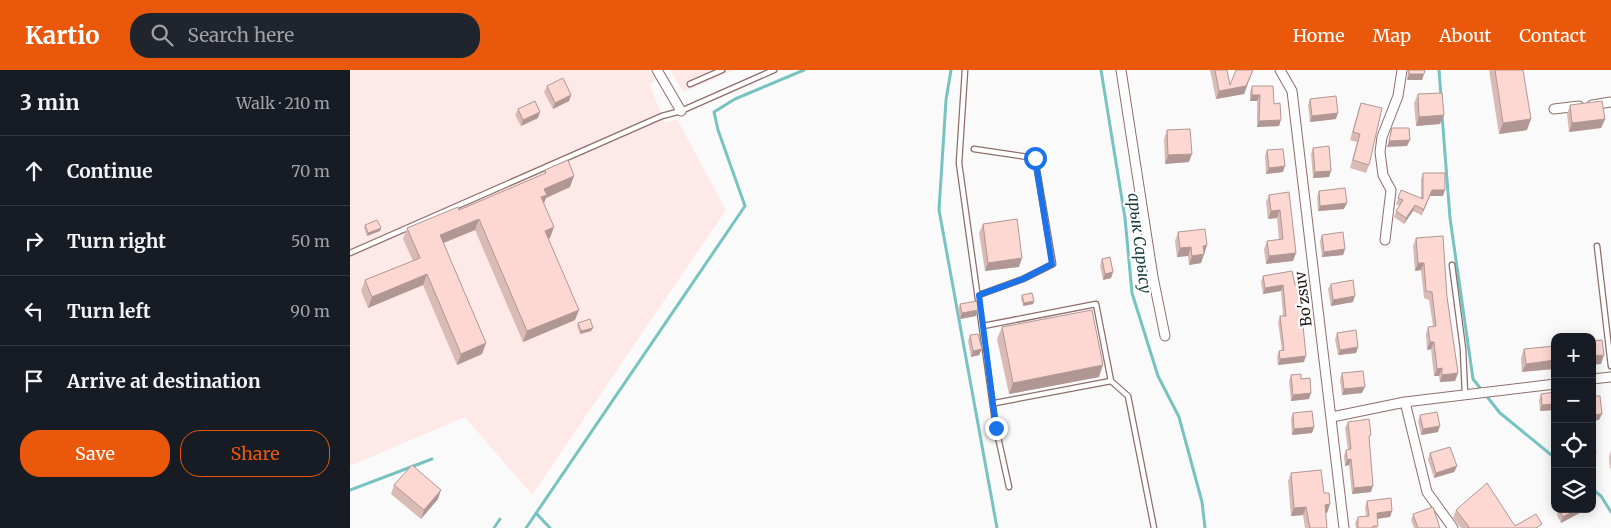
<!DOCTYPE html>
<meta charset="utf-8">
<style>
:root{--surface:#171b24;--page:#20242c;--text:#f1f3f6;--muted:#9ea1a6;--line:#363941;--accent:#ea580c}
body{margin:0;font-family:Merriweather,serif;background:var(--page);color:var(--text)}
.controls{position:absolute;right:15px;bottom:15px;display:grid;overflow:hidden;border-radius:10px;box-shadow:0 2px 12px #0003}
.controls button{width:45px;height:45px;display:grid;place-items:center;padding:0;border:0;border-bottom:1px solid var(--line);background:var(--surface);color:var(--text);font:25px sans-serif}
.stop{position:absolute;width:15px;height:15px;margin:-11px;border:4px solid #1a73e8;border-radius:50%;background:#fff}
.stop.end{background:#1a73e8;border-color:#fff;box-shadow:0 1px 5px #0008}
.list{margin:0;padding:0;list-style:none}
h2{display:flex;justify-content:space-between;align-items:center;height:65px;margin:0;padding:0 20px;font-size:21px}
h2 small{font-size:16px;font-weight:400;color:var(--muted)}
.list li{display:grid;grid-template-columns:32px 1fr auto;gap:15px;align-items:center;box-sizing:border-box;height:70px;padding:0 20px;border-top:1px solid var(--line)}
.list b{display:block;font-size:19px;white-space:nowrap}
.list em{font-size:16px;font-style:normal;color:var(--muted)}
.actions{display:flex;gap:10px;padding:15px 20px}
.actions a{flex:1;padding:11px 0;border:1px solid var(--accent);border-radius:20px;text-align:center;font-size:18px;color:var(--accent)}
.actions .main{background:var(--accent);color:#fff}
.icon{flex:none;width:28px;height:28px;fill:none;stroke:currentColor;stroke-width:2;stroke-linecap:round;stroke-linejoin:round}
.map{position:relative;flex:none;width:1261px;height:458px;overflow:hidden}
header{display:flex;align-items:center;gap:30px;box-sizing:border-box;height:70px;padding:0 25px;background:var(--accent);color:#fff}
header strong{font-size:24px}
nav{display:flex;gap:28px;margin-inline-start:auto;font-size:18px}
.search{width:350px;height:45px;background:var(--page);display:flex;align-items:center;gap:12px;box-sizing:border-box;padding:0 18px;border-radius:20px;color:var(--muted);font-size:19px}
main{display:flex}
aside{flex:1;background:var(--surface)}
.map>svg:first-child{display:block}
.built{fill:#fdeae8}
.lines{fill:none;stroke-linecap:round;stroke-linejoin:round}
.stream{stroke:#77c3c1;stroke-width:3}
.lane-casing{stroke:#8e6e6a;stroke-width:7}
.street-casing{stroke:#8e6e6a;stroke-width:11}
.lane{stroke:#fff;stroke-width:4.5}
.street{stroke:#fff;stroke-width:9}
.wall{fill:#dabab5}
.shaded-wall{fill:#b19794}
.building{fill:#fdd8d3;stroke:#b19794}
.route{stroke:#1a73e8;stroke-width:6}
.labels{text-anchor:middle;dominant-baseline:central;stroke-width:4.5;stroke-linejoin:round;paint-order:stroke}
.street-label{font-size:15px;fill:#221614;stroke:#fff}
.water-label{font-size:16px;font-style:italic;fill:#1b403f;stroke:#fff}
</style>
<header>
<strong>Kartio</strong>
<div class="search"><svg class="icon" aria-label="search" viewBox="0 0 24 24"><circle cx="10" cy="10" r="6"/><path d="M15 15l6 6"/></svg>Search here</div>
<nav><a>Home</a><a>Map</a><a>About</a><a>Contact</a></nav>
</header>
<main>
<aside>
<h2>3 min<small>Walk · 210 m</small></h2>
<ul class="list">
<li><svg class="icon" aria-label="ahead" viewBox="0 0 24 24"><path d="M12 20V5M6 11l6-6 6 6"/></svg><div><b>Continue</b></div><em>70 m</em></li>
<li><svg class="icon" aria-label="right" viewBox="0 0 24 24"><path d="M7 20v-9h11M14 6l5 5-5 5"/></svg><div><b>Turn right</b></div><em>50 m</em></li>
<li><svg class="icon" aria-label="left" viewBox="0 0 24 24"><path d="M17 20v-9H6M10 6l-5 5 5 5"/></svg><div><b>Turn left</b></div><em>90 m</em></li>
<li><svg class="icon" aria-label="arrive" viewBox="0 0 24 24"><path d="M6 21V4h12l-3 4 3 4H6"/></svg><div><b>Arrive at destination</b></div></li>
</ul>
<div class="actions"><a class="main">Save</a><a>Share</a></div>
</aside>
<div class="map">
<svg width="1261" height="458" viewBox="0 0 1261 458">
<rect width="100%" height="100%" fill="#fafafa"/>
<path class="built" d="M0,0H299L305,10L300,15L315,53L327,49L376,140L182,425L115,347L0,396Z
M320,0H385L333,22Z"/>
<g class="lines">
<path class="stream" d="M601,0L596,30L589,140L647,458
M751,0L775,148L782,223L808,306L829,347L852,432L855,458
M1089,0L1091,27
M1092,45L1100,148L1123,309L1150,343L1205,388
M1242,419L1251,426L1261,442
M0,420L82,389
M186,443L200,458
M144,458L150,449
M176,458L395,136L368,60L364,42L385,29L454,0"/>
<defs>
<path id="lane" d="M615,0L609,93L646,358L659,417
M340,14L372,0
M624,79L685,88L703,194L673,209L629,225
M1247,176L1261,296
M0,183L312,46L331,41L424,0
M1102,195L1113,279L1115,324
M633,256L746,234L761,311L645,333
M761,311L778,326L804,458"/>
<path id="street" d="M307,0L331,41
M771,0L803,207L815,266
M930,0L942,21L994,458
M1242,35L1261,32
M1204,39L1229,36
M1035,170L1041,120L1033,105L1030,82L1032,67L1048,26L1052,0
M1242,309L1261,307
M1055,332L1077,422L1103,458
M982,347L1055,332L1205,314"/>
</defs>
<use href="#lane" class="lane-casing"/>
<use href="#street" class="street-casing"/>
<use href="#lane" class="lane"/>
<use href="#street" class="street"/>
</g>
<path class="wall" d="M860,0H877L880,15L903,0L894,24L866,29Z
M1058,0H1075L1072,10H1057Z
M1139,0H1173L1177,60L1149,64Z
M197,16L221,25L219,31L203,39L194,22Z
M902,16L924,34L929,56L907,57V31H900V22Z
M1068,24L1090,54L1066,56L1064,33Z
M960,29L986,49L960,52L958,35Z
M1011,33L1019,95L1016,103L1000,98L1007,72L1000,70L1008,41Z
M1220,35L1255,49L1251,58L1219,62L1217,44Z
M168,39L188,48L171,56L165,45Z
M817,60L839,92L815,94L814,69Z
M963,78L981,101L979,107L963,108L961,84Z
M917,80L933,102L916,104L915,86Z
M195,100L220,117L196,128L194,133L200,168L198,169L225,250L173,272L125,160L93,173L136,273L132,284L107,295L73,215L18,238L11,221L15,210L63,191L53,169L57,158L109,140L194,104Z
M1073,103L1093,126H1080L1071,147V145L1063,141L1054,154L1044,147L1046,141L1050,136L1046,134L1051,120L1071,128V109Z
M969,121L994,139L968,141L967,127Z
M939,122L943,191L916,194L914,179L917,171L929,170L927,148L918,149L916,132L919,125Z
M633,154L669,197L635,201L629,163Z
M15,155L30,161L17,166L14,158Z
M828,162L857,175L851,193L839,195L838,186L827,187L825,171Z
M972,165L995,179L993,185L972,187L970,171Z
M1066,168L1097,227L1108,303L1105,311L1090,312L1089,306H1084L1081,279L1077,280L1076,264L1078,257L1083,256L1079,230L1074,228L1071,200L1065,201L1063,176Z
M752,189L763,202L761,208L753,210L750,195Z
M942,201L954,292L928,295L927,287L929,281L932,280L928,252L930,246H933L931,221L913,224L911,212L913,206Z
M981,214L1003,232L981,236L978,219Z
M672,225L684,231L683,234L673,236L671,228Z
M610,234L626,246L610,249L608,240Z
M228,253L243,258L241,261L230,264L227,256Z
M652,257L749,307L659,324L647,269Z
M987,263L1008,277L1006,283L988,285L985,269Z
M620,265L632,279L629,285L621,287L618,271Z
M1205,276L1172,302L1171,288L1174,279Z
M992,303L1012,323L992,325L990,309Z
M941,305L951,309L959,329L941,331L939,311Z
M1191,324L1204,340L1190,341L1189,330Z
M943,343L964,357L962,363L942,365L941,349Z
M1070,345L1088,362L1071,365L1068,351Z
M998,352L1019,371L1021,422L1002,424L999,395L995,396L994,386L996,380H998L995,358Z
M1261,381V398L1260,399L1259,387Z
M1080,383L1107,396L1104,402L1084,408L1078,389Z
M941,403L980,434L977,443H975L977,458H955L953,445L941,446L938,411Z
M44,415L88,429L71,449L41,424Z
M1017,431L1042,441L1040,447L1027,449L1028,456L1027,458H1006L1005,453L1008,447L1016,446L1015,437Z
M1208,439H1237L1211,453L1207,445Z
M1106,440L1165,456L1191,458H1111L1103,448Z
M1063,444L1090,458H1064L1061,450Z"/>
<path class="shaded-wall" d="M903,0L894,24L866,29L869,21Z
M1059,4H1074L1072,10H1057Z
M221,25L219,31L203,39L205,33Z
M902,25H910L907,31H900Z
M190,42L188,48L171,56L173,50Z
M988,43L986,49L960,52L962,46Z
M1094,45L1090,54L1066,56L1069,47Z
M1181,49L1177,60L1149,64L1153,53Z
M1255,49L1251,58L1219,62L1222,53Z
M931,50L929,56L907,57L909,51Z
M1060,70L1057,76L1037,77L1039,71Z
M842,84L839,92L815,94L818,85Z
M935,96L933,102L916,104L919,98Z
M981,101L979,107L963,108L965,102Z
M224,106L220,117L196,128L193,136L187,138L194,119Z
M1082,120H1095L1093,126H1080L1071,147Z
M997,133L994,139L968,141L970,136Z
M1065,135L1063,141L1054,154L1056,148Z
M930,140L927,148L918,149L921,141Z
M129,149L125,160L86,176L90,165Z
M204,157L200,168L191,172L195,161Z
M31,158L30,161L17,166L18,163Z
M857,175L854,184L853,176Z
M841,177L838,186L827,187L830,178Z
M995,179L993,185L972,187L974,182Z
M946,183L943,191L916,194L919,186Z
M854,184L851,193L839,195L842,186Z
M672,188L669,197L635,201L638,193Z
M1068,193H1074L1071,200L1065,201Z
M763,202L761,208L753,210L755,204Z
M77,204L73,215L18,238L22,227Z
M933,215L931,221L913,224L915,218Z
M1005,226L1003,232L981,236L983,230Z
M684,231L683,234L673,236L674,233Z
M229,240L225,250L173,272L177,261Z
M628,240L626,246L610,249L612,243Z
M243,258L241,261L230,264L231,261Z
M1080,272H1084L1081,279L1077,280Z
M136,273L132,284L107,295L111,284Z
M1008,277L1006,283L988,285L990,280Z
M632,279L629,285L621,287L623,281Z
M1254,285L1251,294L1242,295V286Z
M956,286L954,292L928,295L930,289Z
M1205,290V299L1172,302L1176,294Z
M753,295L749,307L659,324L663,313Z
M1092,298L1089,306H1084L1087,299Z
M1108,303L1105,311L1090,312L1092,305Z
M1015,317L1012,323L992,325L994,319Z
M961,323L959,329L941,331L943,325Z
M1205,334L1204,340L1190,341L1192,335Z
M1252,344L1249,350L1242,351V345Z
M1090,356L1088,362L1071,365L1073,359Z
M964,357L962,363L942,365L944,359Z
M1242,383H1246L1244,389H1242Z
M1001,389L999,395L995,396L997,390Z
M1107,396L1104,402L1084,408L1086,403Z
M1023,416L1021,422L1002,424L1004,418Z
M91,420L88,429L71,449L74,440Z
M980,434L977,443H972L975,435Z
M956,437L953,445L941,446L944,438Z
M1228,439H1237L1211,453L1213,447Z
M1042,441L1040,447L1025,449L1027,443Z"/>
<path class="building" d="M865,0H877L880,15L886,0H903L896,16L869,21Z
M1059,0H1075L1074,4H1059Z
M1145,0H1173L1181,49L1153,53Z
M213,8L221,25L205,33L197,16Z
M902,16H923L924,34L930,33L931,50L909,51L910,25H902Z
M1092,23L1094,45L1069,47L1068,24Z
M986,26L988,43L962,46L960,29Z
M185,31L190,42L173,50L168,39Z
M1252,31L1255,49L1222,53L1220,35Z
M1011,33L1032,38L1019,95L1003,90L1010,64L1003,62Z
M1042,58H1059L1060,70L1039,71Z
M840,59L842,84L818,85L817,60Z
M979,76L981,101L965,102L963,78Z
M933,79L935,96L919,98L917,80Z
M218,90L224,106L194,119L197,125L191,127L204,157L195,161L229,240L177,261L129,149L90,165L136,273L111,284L77,204L22,227L15,210L70,188L57,158L108,137L109,140L196,103L195,100Z
M1073,103H1095V120H1082L1073,141V139L1065,135L1056,148L1046,141L1053,130L1048,128L1051,120L1073,129Z
M995,118L997,133L970,136L969,121Z
M939,122L946,183L919,186L917,171L933,169L930,140L921,141L919,125Z
M667,149L672,188L638,193L633,154Z
M27,150L31,158L18,163L15,155Z
M855,159L857,175L853,176L854,184L842,186L841,177L830,178L828,162Z
M993,162L995,179L974,182L972,165Z
M1093,166L1097,227L1108,303L1092,305V298L1087,299L1084,272H1080L1078,257L1086,256L1082,222L1076,221L1074,193H1068L1066,168Z
M760,187L763,202L755,204L752,189Z
M942,201L945,215H949L956,286L930,289L929,281L934,280L930,246H936L933,215L915,218L913,206Z
M1003,210L1005,226L983,230L981,214Z
M682,223L684,231L674,233L672,225Z
M627,231L628,240L612,243L610,234Z
M742,240L753,295L663,313L652,257Z
M240,249L243,258L231,261L228,253Z
M1006,260L1008,277L990,280L987,263Z
M628,264L632,279L623,281L620,265Z
M1252,270L1254,285L1242,286V271Z
M1205,276V290L1176,294L1174,279Z
M1013,301L1015,317L994,319L992,303Z
M951,304V309L960,308L961,323L943,325L941,305Z
M1205,322V334L1192,335L1191,324Z
M1242,326H1250L1252,344L1242,345Z
M962,341L964,357L944,359L943,343Z
M1087,342L1090,356L1073,359L1070,345Z
M1019,349L1021,365L1019,366L1023,416L1004,418L1001,389L997,390L996,380L1001,379L998,352Z
M1242,359L1246,383H1242Z
M1100,377L1107,396L1086,403L1080,383Z
M62,395L91,420L74,440L44,415Z
M971,400L974,423H979L980,434L975,435L977,458H960L956,437L944,438L941,403Z
M1137,413L1165,456L1186,444L1192,454L1186,458H1117L1119,457L1106,440Z
M1041,428L1042,441L1027,443L1028,456H1023V458H1008V447L1019,446L1017,431Z
M1083,437L1090,458H1068L1063,444Z
M1209,439H1228L1213,447Z"/>
<g class="lines">
<path class="route" d="M646,358L629,225L673,209L702,194L685,88"/>
</g>
<g class="labels">
<g class="street-label">
<text transform="translate(953 229) rotate(-97)">Bo'zsuv</text>
</g>
<g class="water-label">
<text transform="translate(790 173) rotate(83)">арык Сарысу</text>
</g>
</g>
</svg>
<div class="controls">
<button>+</button>
<button>−</button>
<button><svg class="icon" aria-label="locate" viewBox="0 0 24 24"><circle cx="12" cy="12" r="6"/><path d="M12 2v4M12 18v4M2 12h4M18 12h4"/></svg></button>
<button><svg class="icon" aria-label="layers" viewBox="0 0 24 24"><path d="M12 4l9 5-9 5-9-5zM3 14l9 5 9-5"/></svg></button>
</div>
<div class="stop" style="left:685px;top:88px"></div>
<div class="stop end" style="left:646px;top:358px"></div>
</div>
</main>
